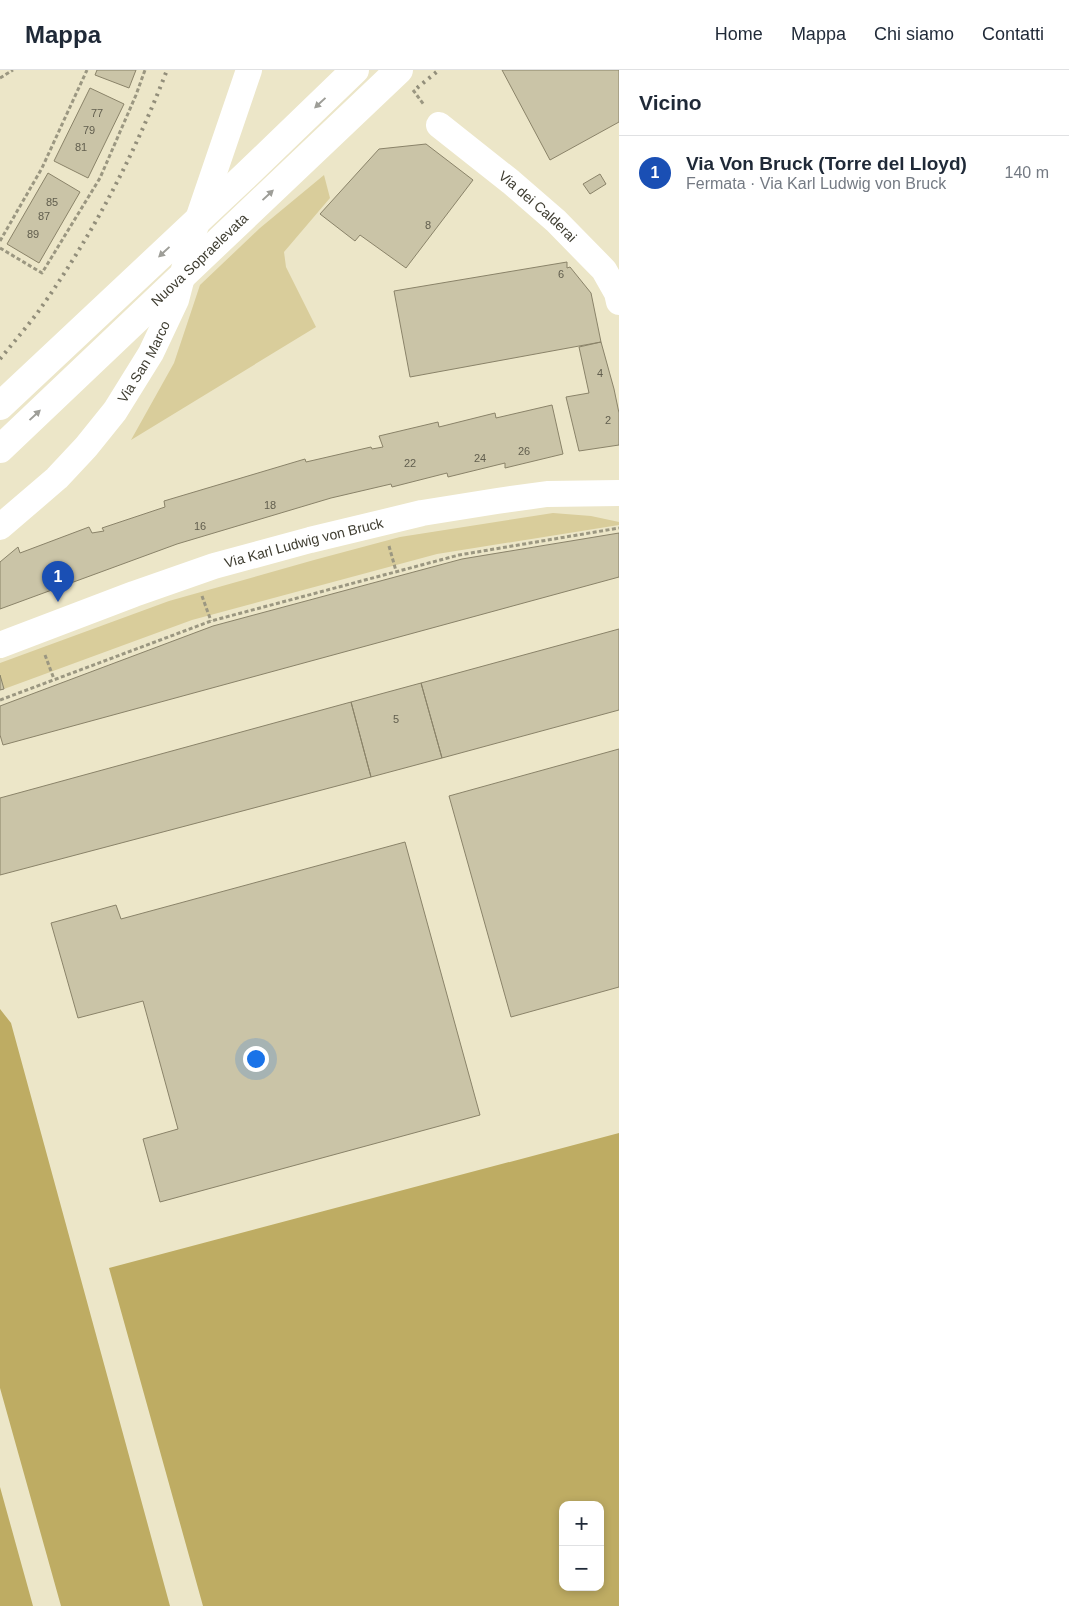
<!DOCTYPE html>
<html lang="it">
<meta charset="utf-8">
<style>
:root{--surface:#fff;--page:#f2f2f3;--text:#1f2937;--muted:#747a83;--line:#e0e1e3;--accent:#db2777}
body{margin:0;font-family:Arial,sans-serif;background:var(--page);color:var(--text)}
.controls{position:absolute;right:15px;bottom:15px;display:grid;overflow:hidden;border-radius:10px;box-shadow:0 2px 8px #0003}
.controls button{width:45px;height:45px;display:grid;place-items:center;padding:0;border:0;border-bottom:1px solid var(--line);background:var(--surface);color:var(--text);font:25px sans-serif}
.you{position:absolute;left:255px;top:988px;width:18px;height:18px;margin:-12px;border:4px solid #fff;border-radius:50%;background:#1a73e8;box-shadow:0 0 0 8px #1a73e833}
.badge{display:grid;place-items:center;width:32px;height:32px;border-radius:50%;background:var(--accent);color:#fff;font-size:16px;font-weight:700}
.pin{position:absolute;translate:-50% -41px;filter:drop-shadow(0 1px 2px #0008)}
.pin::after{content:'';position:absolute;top:26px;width:18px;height:15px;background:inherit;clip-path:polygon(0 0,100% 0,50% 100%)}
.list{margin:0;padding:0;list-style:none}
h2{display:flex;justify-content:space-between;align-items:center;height:65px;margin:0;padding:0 20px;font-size:21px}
h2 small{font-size:16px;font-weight:400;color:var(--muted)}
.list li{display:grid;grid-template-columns:32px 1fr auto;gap:15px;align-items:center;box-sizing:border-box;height:75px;padding:0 20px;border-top:1px solid var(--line)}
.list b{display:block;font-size:19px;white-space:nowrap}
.list p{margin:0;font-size:16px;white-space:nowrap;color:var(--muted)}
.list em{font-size:16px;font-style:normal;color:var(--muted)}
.map{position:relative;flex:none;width:619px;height:1536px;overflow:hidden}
header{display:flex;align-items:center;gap:30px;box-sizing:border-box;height:70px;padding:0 25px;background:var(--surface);border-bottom:1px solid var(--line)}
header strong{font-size:24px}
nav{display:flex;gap:28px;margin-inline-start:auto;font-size:18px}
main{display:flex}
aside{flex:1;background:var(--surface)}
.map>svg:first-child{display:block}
.green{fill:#d9cd9b}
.water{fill:#beac63;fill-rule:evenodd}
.building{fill:#cac4a7;stroke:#8a8369}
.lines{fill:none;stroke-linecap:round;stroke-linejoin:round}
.path{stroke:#9b9781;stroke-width:3;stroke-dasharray:4 2.5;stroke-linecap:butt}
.minor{stroke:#fff;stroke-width:26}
.highway{stroke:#fff;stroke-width:28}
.rail{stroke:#928e7a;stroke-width:4;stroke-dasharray:2.5 5;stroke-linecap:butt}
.oneway{fill:#9e9e98}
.labels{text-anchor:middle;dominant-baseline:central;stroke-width:5;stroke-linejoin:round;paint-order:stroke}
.number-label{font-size:11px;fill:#615e4e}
.street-label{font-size:14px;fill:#3e3c30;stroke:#fff}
</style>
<header>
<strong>Mappa</strong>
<nav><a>Home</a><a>Mappa</a><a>Chi siamo</a><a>Contatti</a></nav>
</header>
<main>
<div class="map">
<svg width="619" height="1536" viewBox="0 0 619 1536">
<rect width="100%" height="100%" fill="#ece6c8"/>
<path class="green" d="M324,105L330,128L284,182L286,197L316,257L131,370L174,293L200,215L260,158Z
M553,443L591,446L619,452V455L437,484L192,550L4,619L0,605V593L169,531L314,490L400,467Z"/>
<path class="water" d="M0,939L11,953L170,1536H61L0,1318Z
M619,1063V1536H203L109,1198ZM563,1435H600V1517H563Z
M0,1417L33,1536H0Z"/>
<path class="building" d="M97,0H136L129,18L95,5Z
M502,0H619V52L550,90Z
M90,18L124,34L88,108L54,91Z
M426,74L473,110L406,198L360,165L355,171L320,144L379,79Z
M48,103L80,122L39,193L7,174Z
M600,104L606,114L590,124L583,114Z
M567,192V198L570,197L591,223L601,272L410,307L394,221Z
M601,272L614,319L619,343V375L579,381L566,327L589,323L579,277Z
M552,335L563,384L505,398V393L448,407L447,403L392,417L391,414L331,428L177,474L0,539V492L18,477L20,483L89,457L92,463L104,461L102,458L165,437L164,431L305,389L306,392L371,377L372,379L383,377L379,366L438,352L439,357L495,343L496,348Z
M619,463V507L3,675L0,665V636L213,556L462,489Z
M619,559V640L442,688L421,613Z
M0,605L4,619L0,620Z
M421,613L442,688L371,707L351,632Z
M351,632L371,707L0,805V728Z
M619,679V917L511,947L449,726Z
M405,772L480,1045L160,1132L143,1069L178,1059L143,931L78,948L51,853L116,835L121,849Z"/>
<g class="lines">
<path class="path" d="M0,8L13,0
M413,20L424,35
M0,171L42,98L87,0
M0,178L42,203L100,108L136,25L145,0
M389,476L396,501
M202,526L211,551
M45,585L54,609
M0,630L211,551L459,485L619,458"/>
<g class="minor">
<path id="s1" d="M439,55L511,112L556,151L604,200L617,223L619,232"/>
<path id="s2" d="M0,457L57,408L86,377L115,341L151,283L176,230L194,161L249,0"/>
<path id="s3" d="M0,575L134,524L214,496L310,470L422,443L497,431L547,424L619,423"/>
</g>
<g class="highway">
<path d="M0,336L245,106L355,0"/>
<path id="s4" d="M0,379L399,0"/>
</g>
<path class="rail" d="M417,18L439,0
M0,289C13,273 26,258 38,242C92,166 134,86 167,0"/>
</g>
<defs><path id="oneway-solid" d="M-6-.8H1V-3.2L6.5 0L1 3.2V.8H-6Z" transform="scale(1.25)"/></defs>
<g class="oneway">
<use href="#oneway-solid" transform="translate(320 33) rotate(137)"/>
<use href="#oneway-solid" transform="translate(268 125) rotate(-43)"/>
<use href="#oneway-solid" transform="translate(164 182) rotate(137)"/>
<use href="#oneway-solid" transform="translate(35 345) rotate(-43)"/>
</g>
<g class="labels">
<g class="number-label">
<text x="97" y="43">77</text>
<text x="89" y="60">79</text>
<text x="81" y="77">81</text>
<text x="52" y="132">85</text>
<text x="44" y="146">87</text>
<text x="428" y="155">8</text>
<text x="33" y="164">89</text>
<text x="561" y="204">6</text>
<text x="600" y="303">4</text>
<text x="608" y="350">2</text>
<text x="524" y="381">26</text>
<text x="480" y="388">24</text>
<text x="410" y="393">22</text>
<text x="270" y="435">18</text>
<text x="200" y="456">16</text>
<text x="396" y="649">5</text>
</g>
<g class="street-label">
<text stroke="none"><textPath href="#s1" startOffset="128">Via dei Calderai</textPath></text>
<text stroke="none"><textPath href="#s4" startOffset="275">Nuova Sopraelevata</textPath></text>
<text stroke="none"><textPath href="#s2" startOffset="221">Via San Marco</textPath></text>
<text stroke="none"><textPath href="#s3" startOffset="321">Via Karl Ludwig von Bruck</textPath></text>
</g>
</g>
</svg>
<div class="controls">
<button>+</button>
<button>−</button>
</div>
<div class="you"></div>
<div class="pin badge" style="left:58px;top:532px;background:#1a4fb4">1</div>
</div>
<aside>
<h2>Vicino<small></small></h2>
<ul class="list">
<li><span class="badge" style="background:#1a4fb4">1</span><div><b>Via Von Bruck (Torre del Lloyd)</b><p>Fermata · Via Karl Ludwig von Bruck</p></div><em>140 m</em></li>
</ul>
</aside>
</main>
